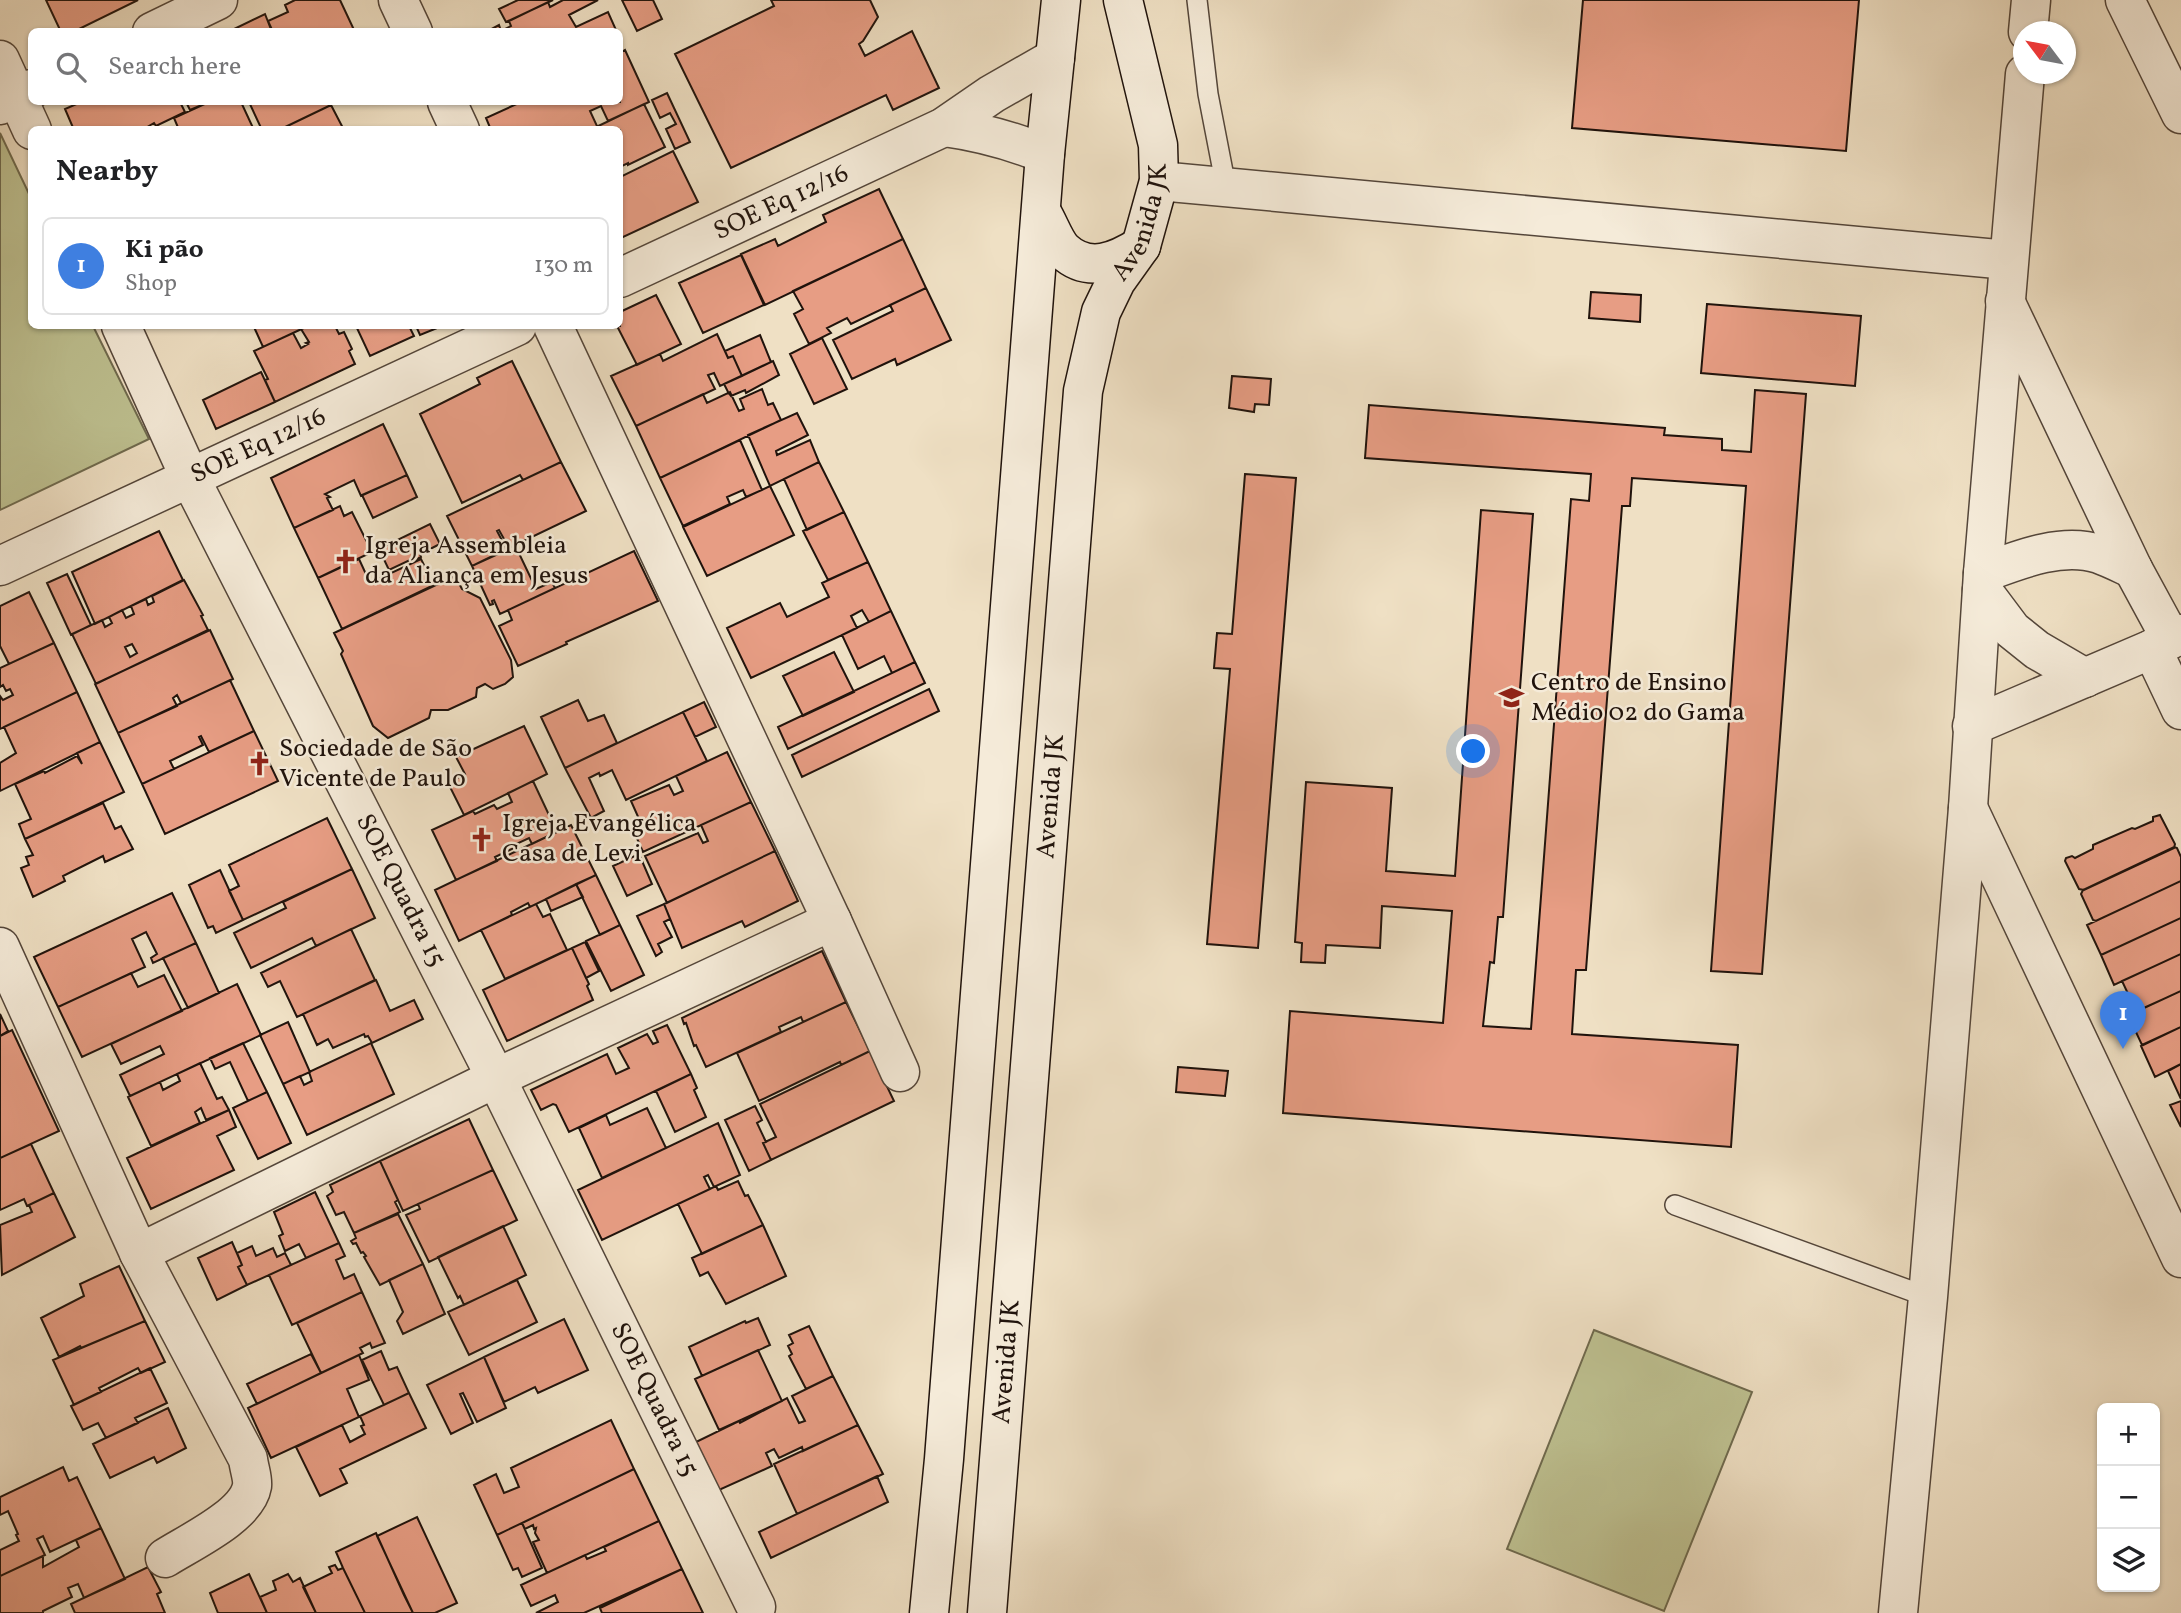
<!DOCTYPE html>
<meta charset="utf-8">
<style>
:root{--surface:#fff;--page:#f2f2f2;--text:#202124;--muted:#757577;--line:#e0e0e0;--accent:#8f2418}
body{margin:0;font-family:Vollkorn,serif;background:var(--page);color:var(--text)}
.controls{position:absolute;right:21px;bottom:21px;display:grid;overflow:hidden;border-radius:10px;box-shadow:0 2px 5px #0004}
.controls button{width:63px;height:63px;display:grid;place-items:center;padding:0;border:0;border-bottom:2px solid var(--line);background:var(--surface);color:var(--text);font:35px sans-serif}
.compass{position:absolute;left:2013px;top:21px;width:63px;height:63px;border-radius:50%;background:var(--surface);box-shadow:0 2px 5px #0004;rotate:302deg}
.you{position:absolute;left:1474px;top:752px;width:24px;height:24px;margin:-18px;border:5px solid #fff;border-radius:50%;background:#1a73e8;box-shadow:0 0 0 10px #1a73e833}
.badge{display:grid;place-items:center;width:46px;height:46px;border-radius:50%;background:var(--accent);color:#fff;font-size:23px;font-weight:700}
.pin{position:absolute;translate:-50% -58px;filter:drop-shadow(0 2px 4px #0008)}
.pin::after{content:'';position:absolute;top:37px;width:24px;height:21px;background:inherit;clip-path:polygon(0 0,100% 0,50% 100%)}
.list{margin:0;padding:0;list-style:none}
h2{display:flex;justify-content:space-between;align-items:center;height:91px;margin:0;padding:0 28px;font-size:30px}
h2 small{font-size:23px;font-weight:400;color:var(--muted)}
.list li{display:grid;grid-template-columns:46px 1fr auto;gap:21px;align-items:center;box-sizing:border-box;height:98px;margin:0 14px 14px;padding:0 14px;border:2px solid var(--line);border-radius:10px}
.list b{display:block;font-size:26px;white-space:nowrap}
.list p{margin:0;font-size:23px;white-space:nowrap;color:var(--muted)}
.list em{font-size:23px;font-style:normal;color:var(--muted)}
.icon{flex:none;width:38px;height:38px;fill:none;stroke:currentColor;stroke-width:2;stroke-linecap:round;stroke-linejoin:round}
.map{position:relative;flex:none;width:2181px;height:1613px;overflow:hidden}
.search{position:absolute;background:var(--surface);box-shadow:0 2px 5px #0004;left:28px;top:28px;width:595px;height:77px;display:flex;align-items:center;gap:18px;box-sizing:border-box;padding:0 24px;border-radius:10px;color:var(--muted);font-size:26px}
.panel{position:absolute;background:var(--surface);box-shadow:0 2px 5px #0004;left:28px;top:126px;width:595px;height:203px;border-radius:10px}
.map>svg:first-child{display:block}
.green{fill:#bec191;stroke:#6f6a4e;stroke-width:2}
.building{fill:#e79d84;stroke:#20130c;stroke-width:2;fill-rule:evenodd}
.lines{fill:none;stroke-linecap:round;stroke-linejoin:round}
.service-casing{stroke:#54463a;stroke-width:22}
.minor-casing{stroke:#54463a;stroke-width:41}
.tertiary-casing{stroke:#54463a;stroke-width:41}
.secondary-casing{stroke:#20130c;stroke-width:41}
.service{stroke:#f5ebd9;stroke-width:19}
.minor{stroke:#f5ebd9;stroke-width:38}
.tertiary{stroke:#f5ebd9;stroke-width:38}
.secondary{stroke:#f5ebd9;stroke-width:38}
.labels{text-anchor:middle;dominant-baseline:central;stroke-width:5;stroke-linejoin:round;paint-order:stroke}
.street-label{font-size:26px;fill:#20130c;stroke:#f5ebd9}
.poi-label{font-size:26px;fill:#20130c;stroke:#f5ebd9;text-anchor:start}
</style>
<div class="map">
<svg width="2181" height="1613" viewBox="0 0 2181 1613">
<rect width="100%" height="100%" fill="#efe0c4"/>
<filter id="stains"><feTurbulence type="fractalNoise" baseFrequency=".00286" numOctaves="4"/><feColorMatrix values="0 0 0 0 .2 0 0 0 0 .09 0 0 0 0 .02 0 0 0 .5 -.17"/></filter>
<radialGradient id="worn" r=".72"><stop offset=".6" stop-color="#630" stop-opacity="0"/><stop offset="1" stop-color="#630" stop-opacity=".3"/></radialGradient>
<path class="green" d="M0,133L31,198L32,326H93L149,439L0,510Z
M1594,1330L1752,1392L1664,1611L1507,1549Z"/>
<path class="building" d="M46,0H138L73,32H61Z
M295,0H340L355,32H273L268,21L288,12L285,5Z
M518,0H553L506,22L499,9Z
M598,0L569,15L576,27L608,12L616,30L486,32L499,25L501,31L511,26L509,21L548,2L550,7L563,0Z
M622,0H653L662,19L637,31Z
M771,0H870L878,17L863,41L859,44L865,56L912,31L939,88L893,110L886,95L731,168L675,54L774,6Z
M1583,0H1859L1846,151L1572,128Z
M265,14L272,32H228Z
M625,50L649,102L608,121L601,106L590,111L597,126L590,130H491L486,118L521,102H620V53Z
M667,93L690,142L675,149L666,129L676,124L670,113L660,118L652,100Z
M81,102H91L92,103L96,102H180L185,112L156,126L154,123L142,130H74L65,109Z
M186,102H209L190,110Z
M209,102H241L254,130H179L174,118Z
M249,102H330L331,105L279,130H262Z
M644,104L665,147L628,165V163L620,167V130H590Z
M331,105L344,130H279Z
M673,151L698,202L621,238L620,177Z
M879,189L903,239L765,305L741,254L775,239L778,246L826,222L823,215Z
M903,239L926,288L851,324L847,318L827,328L831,333L809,344L794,314L803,309L793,291Z
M741,255L764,305L703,333L679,283Z
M926,288L951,340L897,365L895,359L852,379L833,340L893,311L890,305Z
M1591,292L1641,295L1640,322L1589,318Z
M656,295L681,344L637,365L617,326H620V312Z
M1707,304L1861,316L1855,386L1701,373Z
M257,326H308L263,347L254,327Z
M308,326H335L339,334L344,332L352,349L349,351L355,364L275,402L265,380L268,379L254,351L293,333L301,348L308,344L306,343L309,342L301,329Z
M356,326H409L414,336L370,356Z
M416,326H442L420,335Z
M717,334L728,358L733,356L742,376L720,386L714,373L708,375L715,389L636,426L611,376L660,354L663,361Z
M760,335L771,362L742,376L733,356L728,358L725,351Z
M822,338L847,389L814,404L790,354Z
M512,361L561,462L523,480L520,475L462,503L420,414L480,384L477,378Z
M773,361L779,375L746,393L745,390L731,396L728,392L724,384Z
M261,372L275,402L216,429L203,400Z
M1232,376L1271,379L1269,405L1255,404L1254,412L1229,408Z
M762,389L768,405L773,403L781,420L660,478L636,426L703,394L707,403L730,392L739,411L744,409L740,399Z
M1755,390L1806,394L1762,974L1711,971L1746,486L1632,478L1630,506H1622L1586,970H1576L1572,1034L1738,1045L1731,1147L1283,1113L1290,1011L1443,1023L1452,911L1382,906L1380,948L1326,945L1325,963L1301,962L1302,943L1295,942L1306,782L1392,788L1386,871L1455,876L1481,510L1533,514L1503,917H1498L1494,963L1490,962L1483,1026L1531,1029L1571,499L1589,501L1591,474L1365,458L1369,405L1665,428L1664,435L1722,439V450L1751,452Z
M797,413L808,435L776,451L777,455L810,440L819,462L770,486L748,435Z
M383,424L407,475L361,496L354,480L325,494L330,497L327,498L333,510L294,528L271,478Z
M740,440L762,490L746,497L743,490L727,497L730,504L683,526L660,478Z
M561,462L586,511L509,548L499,530L497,531L507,550L472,566L447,516Z
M819,462L844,512L807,530L784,479Z
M1245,474L1296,478L1258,948L1207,944L1230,669L1214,668L1217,633L1232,634Z
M407,475L417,497L373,518L362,495Z
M770,486L794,535L707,576L683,527Z
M340,506L344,516L352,512L372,552L318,578L294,528Z
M844,512L868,562L828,580L803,531Z
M430,524L440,544L420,554L421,557L415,560L414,558L389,570L379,549Z
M159,531L183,580L95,624L72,572Z
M515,545L536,589L552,582L555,588L500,614L494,600L492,601L493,604L490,605L472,566Z
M634,551L658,601L566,642L567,644L518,666L499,626L512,620L508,610Z
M359,559L370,583L421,559L434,585L342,629L318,578Z
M868,562L891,611L869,622L862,610L851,616L857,628L751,678L727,628L780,603L787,617L829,597L822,583Z
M67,574L91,625L71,635L47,583Z
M455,576L462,589L480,598L511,660L513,677L505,684L493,689L485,684L477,688L476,697L448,710H431L429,718L388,738L373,726L341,654L343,651L334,633Z
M184,580L203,615L201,616L208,630L96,684L72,634L102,620L105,627L112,623L109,617L122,610L126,618L134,614L131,606L146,599L148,605L154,602L152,596ZM132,644L137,653L130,657L125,647Z
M29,592L54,643L9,664L0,646V606Z
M891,611L915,662L892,673L884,656L858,669L842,635Z
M210,630L233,679L181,703L177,695L173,698L177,706L118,733L95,684Z
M54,643L77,692L0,729V696L3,700L13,695L10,689L6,691L3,685L0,687V668Z
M834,652L854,692L803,716L783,676Z
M915,662L925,683L788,749L778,727Z
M230,680L254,731L209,752L201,736L199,737L203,745L170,761L174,769L142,784L118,733Z
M929,689L939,711L802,777L792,755Z
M77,692L100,742L0,791V763L16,753L4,727Z
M578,700L588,721L604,715L617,743L565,768L541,717Z
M704,702L716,727L695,737L683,712Z
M683,712L707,761L626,800L612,770L600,776L599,773L589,778L604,811L591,818L565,768Z
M524,726L547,774L464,815L448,783L465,774L456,757Z
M254,731L278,781L165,834L142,784Z
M100,742L124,792L25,839L19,824L31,819L15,784L44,771L45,773L77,756L82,764L77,753Z
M727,752L751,802L643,852L635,834L644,830L631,801L669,785L674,795L683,791L676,776Z
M533,781L557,832L532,844L529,838L514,845L516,847L495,857L497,861L456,880L432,830L473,811L475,814L494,805L497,809L512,802L508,793Z
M751,802L775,851L667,903L645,856L698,833L703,843L708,841L701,825Z
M103,803L115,829L121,826L133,849L105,862L103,856L63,876L65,881L33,897L21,868L29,865L26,857L33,855L25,839Z
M2160,815L2175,844L2174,848L2084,890L2079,889L2065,861L2066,858L2072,856L2075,858L2093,849V845L2132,828L2135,829L2153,821V817Z
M327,818L352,869L243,920L229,891L239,886L229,865Z
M571,825L596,875L530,907L528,903L511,912L512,915L459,941L435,890Z
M2174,847L2177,848L2181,857V881L2096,921L2093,920L2081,894L2083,890Z
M775,851L798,901L745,927L742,921L682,948L664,904Z
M639,854L652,884L627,896L613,866Z
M352,869L375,918L316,946L312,938L251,968L234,933L286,908L283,902Z
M220,870L243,920L216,933L213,926L208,928L189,885Z
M596,875L620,925L600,935L576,884Z
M2181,881V918L2101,955L2087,925Z
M576,884L583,897L551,911L546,899Z
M172,893L196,943L153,963L151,958L157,954L146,932L132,939L145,967L58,1007L34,957Z
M536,904L543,917L550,914L567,950L505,979L481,930Z
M664,904L670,919L664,922L672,937L658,944L662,952L656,956L637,916Z
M2181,918V954L2114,985L2101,955Z
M620,925L644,975L611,991L586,941Z
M351,929L375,980L297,1017L280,981L268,987L261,973Z
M585,942L599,971L586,978L572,948Z
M196,943L219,993L188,1008L163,958Z
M572,948L589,984L587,986L593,1000L507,1041L483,990Z
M822,951L846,1002L803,1022L801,1017L779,1027L781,1032L706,1067L696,1045L694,1046L686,1023L684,1024L682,1018Z
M2181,954V991L2140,1010L2133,996L2130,998L2122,981Z
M131,973L138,987L164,975L182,1011L82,1057L58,1007Z
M376,980L390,1011L414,1000L423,1019L372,1043L368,1036L365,1037L364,1034L333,1048L328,1039L317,1045L303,1014Z
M237,984L261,1035L130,1096L120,1075L164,1054L160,1046L121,1064L111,1044Z
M2181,991V1027L2142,1045L2128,1015Z
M846,1002L870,1051L841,1065L840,1062L759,1101L737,1053Z
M0,1014L8,1031L0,1036Z
M288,1022L310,1072L283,1084L260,1035Z
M667,1025L691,1074L569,1132L556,1105L553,1104L541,1110L531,1090L607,1054L616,1074L629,1068L618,1048L647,1034L653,1044L658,1042L653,1031Z
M2181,1027V1064L2155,1077L2141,1046Z
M12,1030L59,1131L0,1158V1036Z
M243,1043L267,1092L248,1101L230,1062L215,1069L210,1058Z
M371,1043L394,1094L307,1135L283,1084L300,1076L304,1085L312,1081L309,1072Z
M870,1051L894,1101L771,1160L763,1143L776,1137L760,1104Z
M200,1063L217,1099L222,1097L229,1110L206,1120L201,1108L195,1112L200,1123L151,1146L128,1097L160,1082L163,1090L180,1081L177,1074Z
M2181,1064V1099L2168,1071Z
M1178,1067L1228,1071L1225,1096L1176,1092Z
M691,1074L697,1088L694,1090L706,1117L675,1132L656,1091Z
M267,1092L291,1143L258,1159L233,1108Z
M2181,1101V1127L2170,1105Z
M755,1106L762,1120L757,1123L766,1142L763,1143L771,1160L749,1171L725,1120Z
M647,1108L666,1148L602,1178L579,1128L606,1115L610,1125Z
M229,1110L236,1127L217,1136L234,1170L151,1209L127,1158Z
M469,1119L493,1170L403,1211L380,1161Z
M718,1123L740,1175L714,1187L708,1175L704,1177L710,1189L602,1240L578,1190Z
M31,1144L54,1193L27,1206L24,1199L0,1210V1158Z
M380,1161L398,1200L395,1202L400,1212L354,1233L344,1212L336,1215L327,1196L333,1192L330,1185Z
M493,1170L517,1220L429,1262L406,1215L420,1209L418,1204Z
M738,1181L745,1196L748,1195L763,1225L702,1254L678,1204L716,1186L718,1190Z
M315,1192L339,1243L306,1258L299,1244L285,1251L279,1236L283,1234L274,1212Z
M54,1193L75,1237L2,1275L0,1225L32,1212L29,1205Z
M398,1214L423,1264L380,1285L364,1257L366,1256L363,1252L361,1253L356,1243L353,1244L351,1241L356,1238L354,1233Z
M763,1225L786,1276L726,1304L708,1272L700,1276L692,1258Z
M503,1226L526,1275L464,1305L460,1296L458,1298L438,1257Z
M232,1242L242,1265L238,1267L247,1285L217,1300L198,1258Z
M339,1243L345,1256L336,1260L344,1279L354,1274L362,1292L292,1325L269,1275Z
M252,1246L256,1256L273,1248L277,1257L285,1253L291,1265L247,1285L238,1267L242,1265L237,1253Z
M423,1264L445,1314L403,1334L397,1321L403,1312L389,1280Z
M119,1266L145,1321L81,1348L80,1346L59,1357L41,1318L84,1296L80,1284Z
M517,1280L537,1322L469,1355L448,1312Z
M362,1292L385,1343L372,1348L370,1343L360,1348L363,1353L321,1373L297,1323Z
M758,1318L770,1345L702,1376L689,1347L745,1321L746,1323Z
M564,1319L588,1370L538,1393L535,1387L504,1402L484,1357Z
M145,1321L165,1362L141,1373L138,1368L99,1388L101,1392L74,1405L53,1360Z
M809,1326L833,1376L806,1389L789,1356L792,1354L788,1346L793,1343L789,1335Z
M758,1350L782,1401L719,1430L695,1379Z
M381,1351L389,1370L397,1367L409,1393L384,1405L362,1360Z
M311,1354L321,1373L257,1404L247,1384Z
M359,1355L369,1380L347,1389L359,1417L271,1458L248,1408Z
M484,1357L506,1408L477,1422L463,1393L460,1394L473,1423L451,1434L427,1385Z
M150,1368L167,1403L135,1418L138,1423L106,1438L98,1423L83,1430L71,1406Z
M833,1376L858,1425L803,1451L802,1447L779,1458L774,1449L766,1453L772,1466L719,1490L696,1442L739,1421L740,1423L787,1398L799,1423L805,1421L792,1396Z
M409,1393L426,1428L340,1469L347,1483L320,1496L296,1447L342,1425L350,1442L365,1434L361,1426L364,1425L360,1416Z
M168,1408L186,1448L157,1463L154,1457L110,1478L93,1444Z
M611,1420L634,1469L497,1535L474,1485L496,1474L504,1493L519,1487L511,1468Z
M858,1425L883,1474L797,1514L774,1464Z
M63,1467L69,1481L77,1477L101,1528L50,1552L43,1536L37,1539L45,1555L0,1576V1550L19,1541L16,1535L18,1534L8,1511L0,1515V1497Z
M634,1469L659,1521L547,1573L533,1542L539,1540L535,1533L536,1528L534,1529L533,1525L525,1529L522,1523Z
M877,1476L888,1502L771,1558L759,1532Z
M417,1517L457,1603L435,1613H413L377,1536Z
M659,1521L682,1569L584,1613H536L558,1602L555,1595L531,1606L521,1585L585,1555L587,1559L606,1551L604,1547Z
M522,1523L542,1568L522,1577L518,1568L513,1570L497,1535Z
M101,1528L125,1579L84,1598L78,1584L68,1588L72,1597L43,1611V1613H0V1576L43,1556V1567L79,1547L76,1540Z
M376,1533L404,1595L413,1613H365L343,1568L336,1552Z
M335,1565L338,1570L343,1568L365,1613H316L303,1587L332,1573L329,1567Z
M148,1567L161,1592L157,1594L165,1613H75L71,1604Z
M682,1569L703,1613H602L600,1608Z
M249,1574L267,1613H218L210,1593Z
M288,1574L293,1582L300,1578L316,1613H267L260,1597L276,1590L273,1581Z"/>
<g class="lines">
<defs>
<path id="service" d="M1197,0L1208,94L1226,187
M1675,1205L1928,1297"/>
<g id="minor">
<path d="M398,0L413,32"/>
<path d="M2125,0L2181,114"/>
<path d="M0,60L32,130"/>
<path d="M447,102L460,130"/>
<path d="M1159,181L2008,260"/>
<path d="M2005,301L2133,569L2171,639"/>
<path id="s1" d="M121,326L190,478L496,1078L756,1607"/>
<path d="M553,326L832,921L900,1072"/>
<path d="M2152,649L2181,710"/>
<path d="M1972,726L2152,649L2181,634"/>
<path d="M1968,808L2181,1258"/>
<path d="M0,947L139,1253L248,1459C249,1468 253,1478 252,1486C247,1516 190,1542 165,1558"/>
<path d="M139,1253L496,1078L832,921"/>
</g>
<g id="tertiary">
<path d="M152,32L218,0"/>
<path d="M2028,32L2031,0"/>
<path d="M0,105L32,89"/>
<path d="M944,127C981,132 1010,140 1045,154"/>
<path id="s2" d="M620,278L944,127L992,94L1055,58"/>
<path id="s3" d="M0,566L517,326"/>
<path d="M1983,573C2018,560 2061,542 2099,554C2110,558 2122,564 2133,569"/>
<path d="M1982,590L2012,630L2037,650L2085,678"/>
<path d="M1898,1613L1928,1297L1968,808L1983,573L2025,74"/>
</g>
<g id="secondary">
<path d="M1042,213C1049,224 1055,243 1064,251C1089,274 1117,261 1141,246"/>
<path d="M929,1613L944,1459L1045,154L1061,0"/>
<path id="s4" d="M987,1613L1083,391L1101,312L1116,281L1141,246L1159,181L1158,145L1123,0"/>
</g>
</defs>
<use href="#service" class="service-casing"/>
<use href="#minor" class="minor-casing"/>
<use href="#tertiary" class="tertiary-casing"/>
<use href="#secondary" class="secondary-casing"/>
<use href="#service" class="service"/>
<use href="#minor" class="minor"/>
<use href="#tertiary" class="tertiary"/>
<use href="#secondary" class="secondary"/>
</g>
<defs>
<symbol id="church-bare" viewBox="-9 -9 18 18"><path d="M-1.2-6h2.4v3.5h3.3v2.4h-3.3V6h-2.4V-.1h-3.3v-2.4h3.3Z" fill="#8f2418" stroke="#f5ebd9" stroke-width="2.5" paint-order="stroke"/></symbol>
<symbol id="school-bare" viewBox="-9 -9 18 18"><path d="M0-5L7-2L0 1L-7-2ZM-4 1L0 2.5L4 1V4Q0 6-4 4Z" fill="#8f2418" stroke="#f5ebd9" stroke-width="2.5" paint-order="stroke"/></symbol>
</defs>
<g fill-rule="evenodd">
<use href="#church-bare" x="328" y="544" width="35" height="35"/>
<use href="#school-bare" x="1494" y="680" width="35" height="35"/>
<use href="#church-bare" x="242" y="746" width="35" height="35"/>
<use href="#church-bare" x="464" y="822" width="35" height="35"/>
</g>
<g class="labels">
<g class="street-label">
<text stroke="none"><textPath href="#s2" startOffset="178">SOE Eq 12/16</textPath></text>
<text stroke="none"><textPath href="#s4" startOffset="1407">Avenida JK</textPath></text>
<text stroke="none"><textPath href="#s3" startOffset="285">SOE Eq 12/16</textPath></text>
<text stroke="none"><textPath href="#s4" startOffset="819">Avenida JK</textPath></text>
<text stroke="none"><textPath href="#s1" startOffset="630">SOE Quadra 15</textPath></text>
<text stroke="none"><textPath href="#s4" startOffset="252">Avenida JK</textPath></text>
<text stroke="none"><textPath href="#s1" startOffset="1199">SOE Quadra 15</textPath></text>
</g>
<g class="poi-label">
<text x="365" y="546">Igreja Assembleia<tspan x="365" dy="30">da Aliança em Jesus</tspan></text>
<text x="1531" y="683">Centro de Ensino<tspan x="1531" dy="30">Médio 02 do Gama</tspan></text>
<text x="279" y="749">Sociedade de São<tspan x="279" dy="30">Vicente de Paulo</tspan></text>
<text x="502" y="824">Igreja Evangélica<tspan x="502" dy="30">Casa de Levi</tspan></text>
</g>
</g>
<rect width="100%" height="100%" filter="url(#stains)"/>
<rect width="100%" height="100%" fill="url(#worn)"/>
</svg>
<div class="controls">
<button>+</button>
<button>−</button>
<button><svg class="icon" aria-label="layers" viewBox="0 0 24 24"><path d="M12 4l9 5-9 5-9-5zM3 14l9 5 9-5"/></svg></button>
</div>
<svg class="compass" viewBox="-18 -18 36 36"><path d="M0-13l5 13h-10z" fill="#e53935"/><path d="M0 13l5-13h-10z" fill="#757577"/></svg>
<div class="you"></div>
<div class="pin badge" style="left:2123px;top:1049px;background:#3f7fe0">1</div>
<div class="search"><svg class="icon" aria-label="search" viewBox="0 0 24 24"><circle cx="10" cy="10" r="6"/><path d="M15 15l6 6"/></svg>Search here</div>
<section class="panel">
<h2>Nearby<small></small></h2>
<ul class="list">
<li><span class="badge" style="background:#3f7fe0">1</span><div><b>Ki pão</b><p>Shop</p></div><em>130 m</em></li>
</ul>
</section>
</div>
